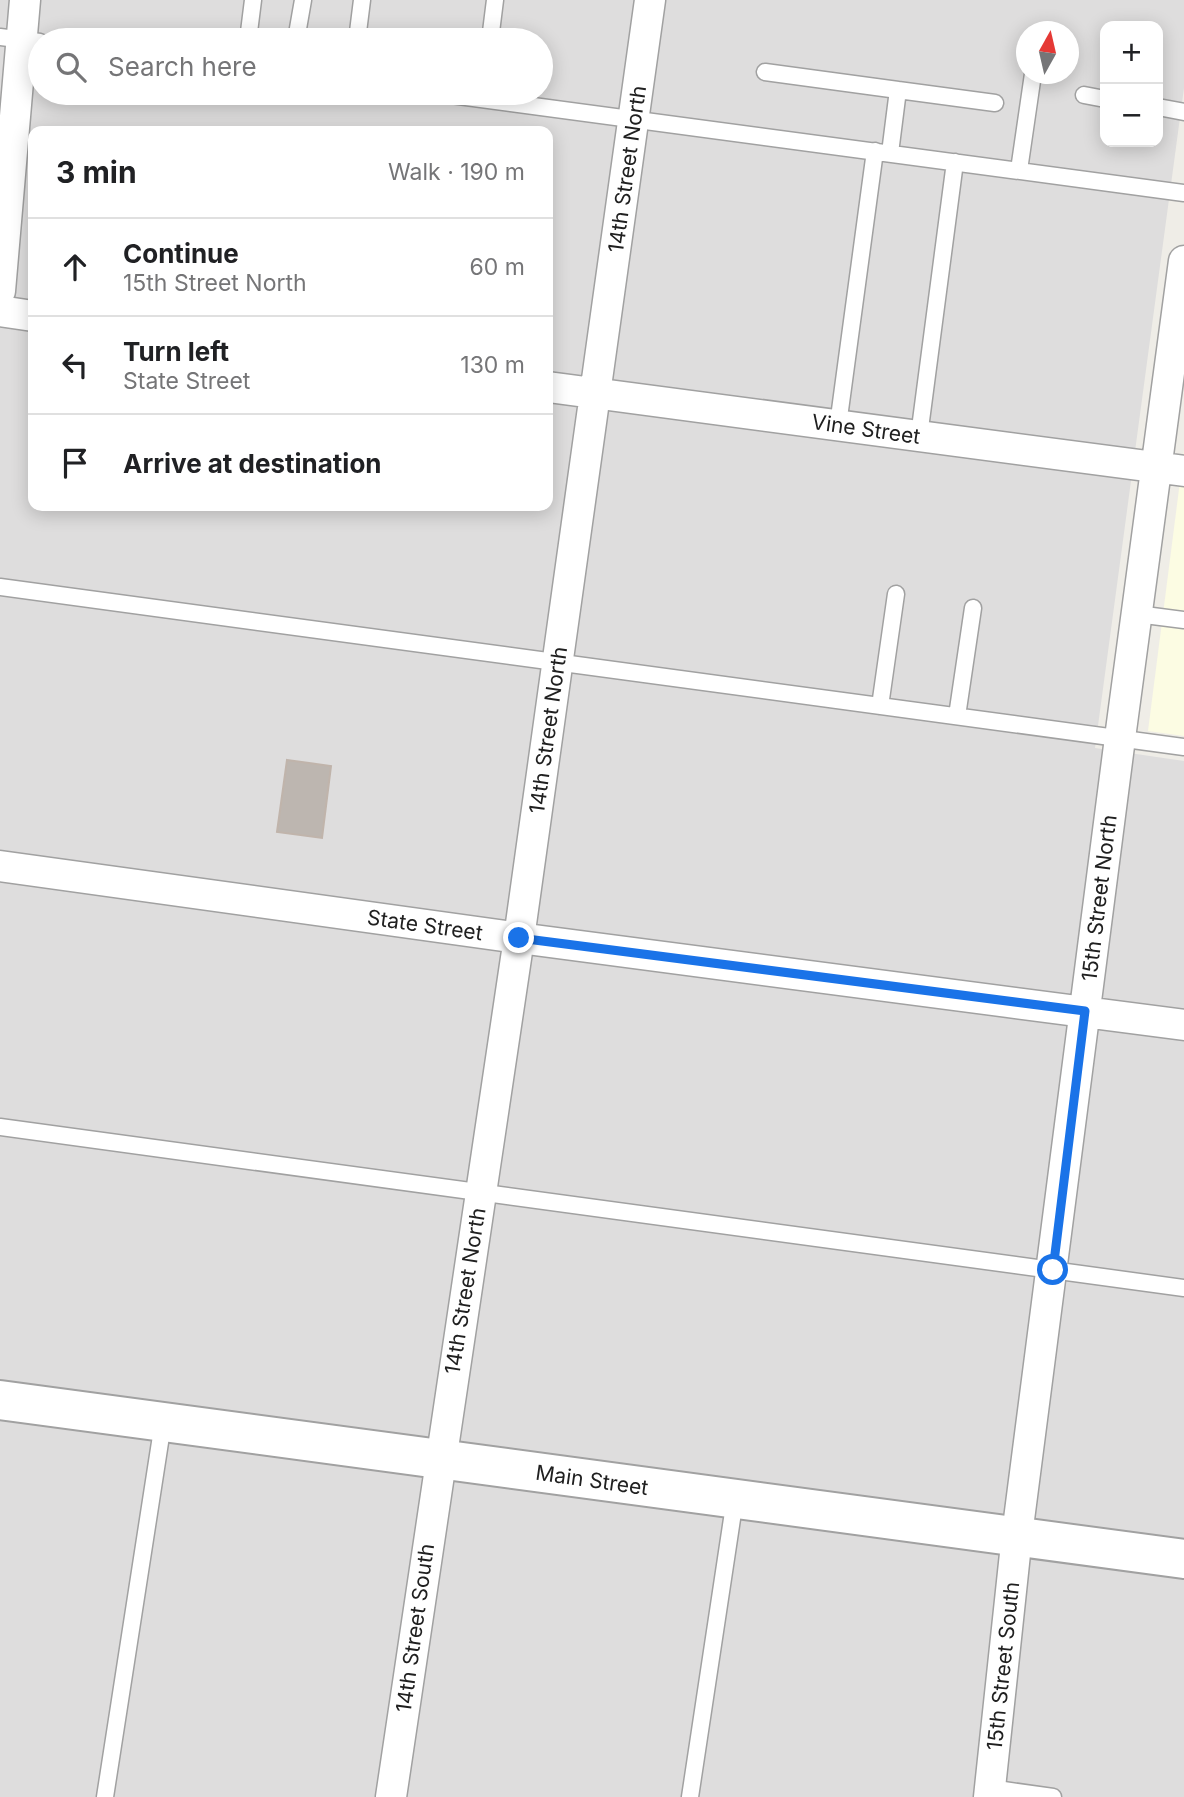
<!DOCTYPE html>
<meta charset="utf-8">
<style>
:root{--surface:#fff;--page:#f6f6f6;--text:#202124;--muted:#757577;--line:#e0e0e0}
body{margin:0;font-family:Inter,sans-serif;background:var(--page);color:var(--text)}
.controls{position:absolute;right:21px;top:21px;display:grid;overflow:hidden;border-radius:14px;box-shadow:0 4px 18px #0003}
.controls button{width:63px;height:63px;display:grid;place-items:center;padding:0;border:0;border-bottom:2px solid var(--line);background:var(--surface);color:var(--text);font:35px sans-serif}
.compass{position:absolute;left:1016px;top:21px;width:63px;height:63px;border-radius:50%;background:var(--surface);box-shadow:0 4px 18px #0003;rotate:8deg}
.stop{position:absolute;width:21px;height:21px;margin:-16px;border:5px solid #1a73e8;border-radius:50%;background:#fff}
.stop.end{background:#1a73e8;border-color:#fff;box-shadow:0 2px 7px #0008}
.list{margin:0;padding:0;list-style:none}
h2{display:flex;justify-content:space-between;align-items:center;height:91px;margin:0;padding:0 28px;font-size:30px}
h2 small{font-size:23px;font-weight:400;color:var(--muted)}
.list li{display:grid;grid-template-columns:46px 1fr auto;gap:21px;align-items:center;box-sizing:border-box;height:98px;padding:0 28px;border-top:2px solid var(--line)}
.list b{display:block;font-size:26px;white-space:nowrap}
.list p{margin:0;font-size:23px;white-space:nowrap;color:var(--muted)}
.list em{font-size:23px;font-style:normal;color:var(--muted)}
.icon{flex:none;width:38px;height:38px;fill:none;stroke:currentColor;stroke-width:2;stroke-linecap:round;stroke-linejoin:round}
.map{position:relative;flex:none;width:1184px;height:1797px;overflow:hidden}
.search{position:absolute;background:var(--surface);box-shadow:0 4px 18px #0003;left:28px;top:28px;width:525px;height:77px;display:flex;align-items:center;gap:18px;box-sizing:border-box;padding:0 24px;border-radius:38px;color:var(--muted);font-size:26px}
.panel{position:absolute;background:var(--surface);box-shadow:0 4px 18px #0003;left:28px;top:126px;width:525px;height:385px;border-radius:14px}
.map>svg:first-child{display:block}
.residential{fill:#dedddd;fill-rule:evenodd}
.education{fill:#fcfce3}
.building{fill:#bdb6b0;stroke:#c0b4ab;stroke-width:2}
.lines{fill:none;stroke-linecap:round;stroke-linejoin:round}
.service-casing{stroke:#a1a1a1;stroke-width:19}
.minor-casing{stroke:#a1a1a1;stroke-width:33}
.tertiary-casing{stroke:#a1a1a1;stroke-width:42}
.service{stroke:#fff;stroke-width:16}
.minor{stroke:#fff;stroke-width:30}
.tertiary{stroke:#fff;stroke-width:38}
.route{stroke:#1a73e8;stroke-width:9}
.labels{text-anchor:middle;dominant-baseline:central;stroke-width:5;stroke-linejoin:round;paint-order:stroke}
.street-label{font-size:21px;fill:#202020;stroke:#fff}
</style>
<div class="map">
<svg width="1184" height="1797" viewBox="0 0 1184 1797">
<rect width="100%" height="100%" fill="#efede7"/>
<path class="residential" d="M0,0H1184V88L1095,748L1184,761V1797H0ZM1105,26H1158V142H1105ZM1026,32H1068V74H1026ZM40,40H541V93H40ZM33,131H548V506H33Z"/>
<path class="education" d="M1184,450V736L1148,731Z"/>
<path class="building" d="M287,760L331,766L322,838L277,832Z"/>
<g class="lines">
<defs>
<path id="service" d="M0,37L40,42
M248,40L253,0
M296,40L303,0
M357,40L362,0
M490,40L495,0
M765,72L898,90L890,153
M898,90L995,103
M436,93L1184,193
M1084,95L1105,99
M1158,107L1184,112
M1019,170L1033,74
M838,425L875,151
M919,436L955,162
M0,587L1184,747
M1137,614L1184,620
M880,706L896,594
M957,716L973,608
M0,1127L1184,1288
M990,1788L1053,1797
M105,1797L163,1423
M690,1797L735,1499"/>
<path id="minor" d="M0,291L25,0
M0,311L33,316
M548,387L1184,471
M0,866L519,938L1184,1025
M391,1797L519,938L650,0
M989,1797L1017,1535L1120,738L1184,261"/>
<path id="tertiary" d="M0,1400L1184,1559"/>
</defs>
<use href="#service" class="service-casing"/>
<use href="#minor" class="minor-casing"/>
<use href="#tertiary" class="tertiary-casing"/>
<use href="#service" class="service"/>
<use href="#minor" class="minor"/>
<use href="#tertiary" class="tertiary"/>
</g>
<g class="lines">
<path class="route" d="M519,938L1085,1011L1053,1270"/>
</g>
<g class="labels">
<g class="street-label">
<text transform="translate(627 169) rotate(-82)">14th Street North</text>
<text transform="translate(866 429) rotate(8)">Vine Street</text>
<text transform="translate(548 730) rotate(-82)">14th Street North</text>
<text transform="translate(1099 898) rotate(-83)">15th Street North</text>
<text transform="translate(425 925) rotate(8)">State Street</text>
<text transform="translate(465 1291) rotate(-81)">14th Street North</text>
<text transform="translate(592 1480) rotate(8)">Main Street</text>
<text transform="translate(415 1628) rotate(-82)">14th Street South</text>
<text transform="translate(1003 1666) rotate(-84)">15th Street South</text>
</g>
</g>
</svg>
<div class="controls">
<button>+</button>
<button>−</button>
</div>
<svg class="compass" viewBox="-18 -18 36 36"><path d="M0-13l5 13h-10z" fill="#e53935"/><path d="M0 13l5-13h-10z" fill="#757577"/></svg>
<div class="stop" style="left:1053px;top:1270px"></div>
<div class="stop end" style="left:519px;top:938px"></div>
<div class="search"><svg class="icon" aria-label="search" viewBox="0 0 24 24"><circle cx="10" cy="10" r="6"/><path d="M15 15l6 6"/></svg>Search here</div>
<section class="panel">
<h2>3 min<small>Walk · 190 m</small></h2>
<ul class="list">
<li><svg class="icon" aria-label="ahead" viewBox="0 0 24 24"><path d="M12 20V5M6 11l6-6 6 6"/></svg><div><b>Continue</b><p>15th Street North</p></div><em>60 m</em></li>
<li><svg class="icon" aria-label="left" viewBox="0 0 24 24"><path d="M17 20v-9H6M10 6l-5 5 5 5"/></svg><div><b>Turn left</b><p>State Street</p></div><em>130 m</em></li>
<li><svg class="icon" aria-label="arrive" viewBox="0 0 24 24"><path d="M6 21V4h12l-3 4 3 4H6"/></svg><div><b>Arrive at destination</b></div></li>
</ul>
</section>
</div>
